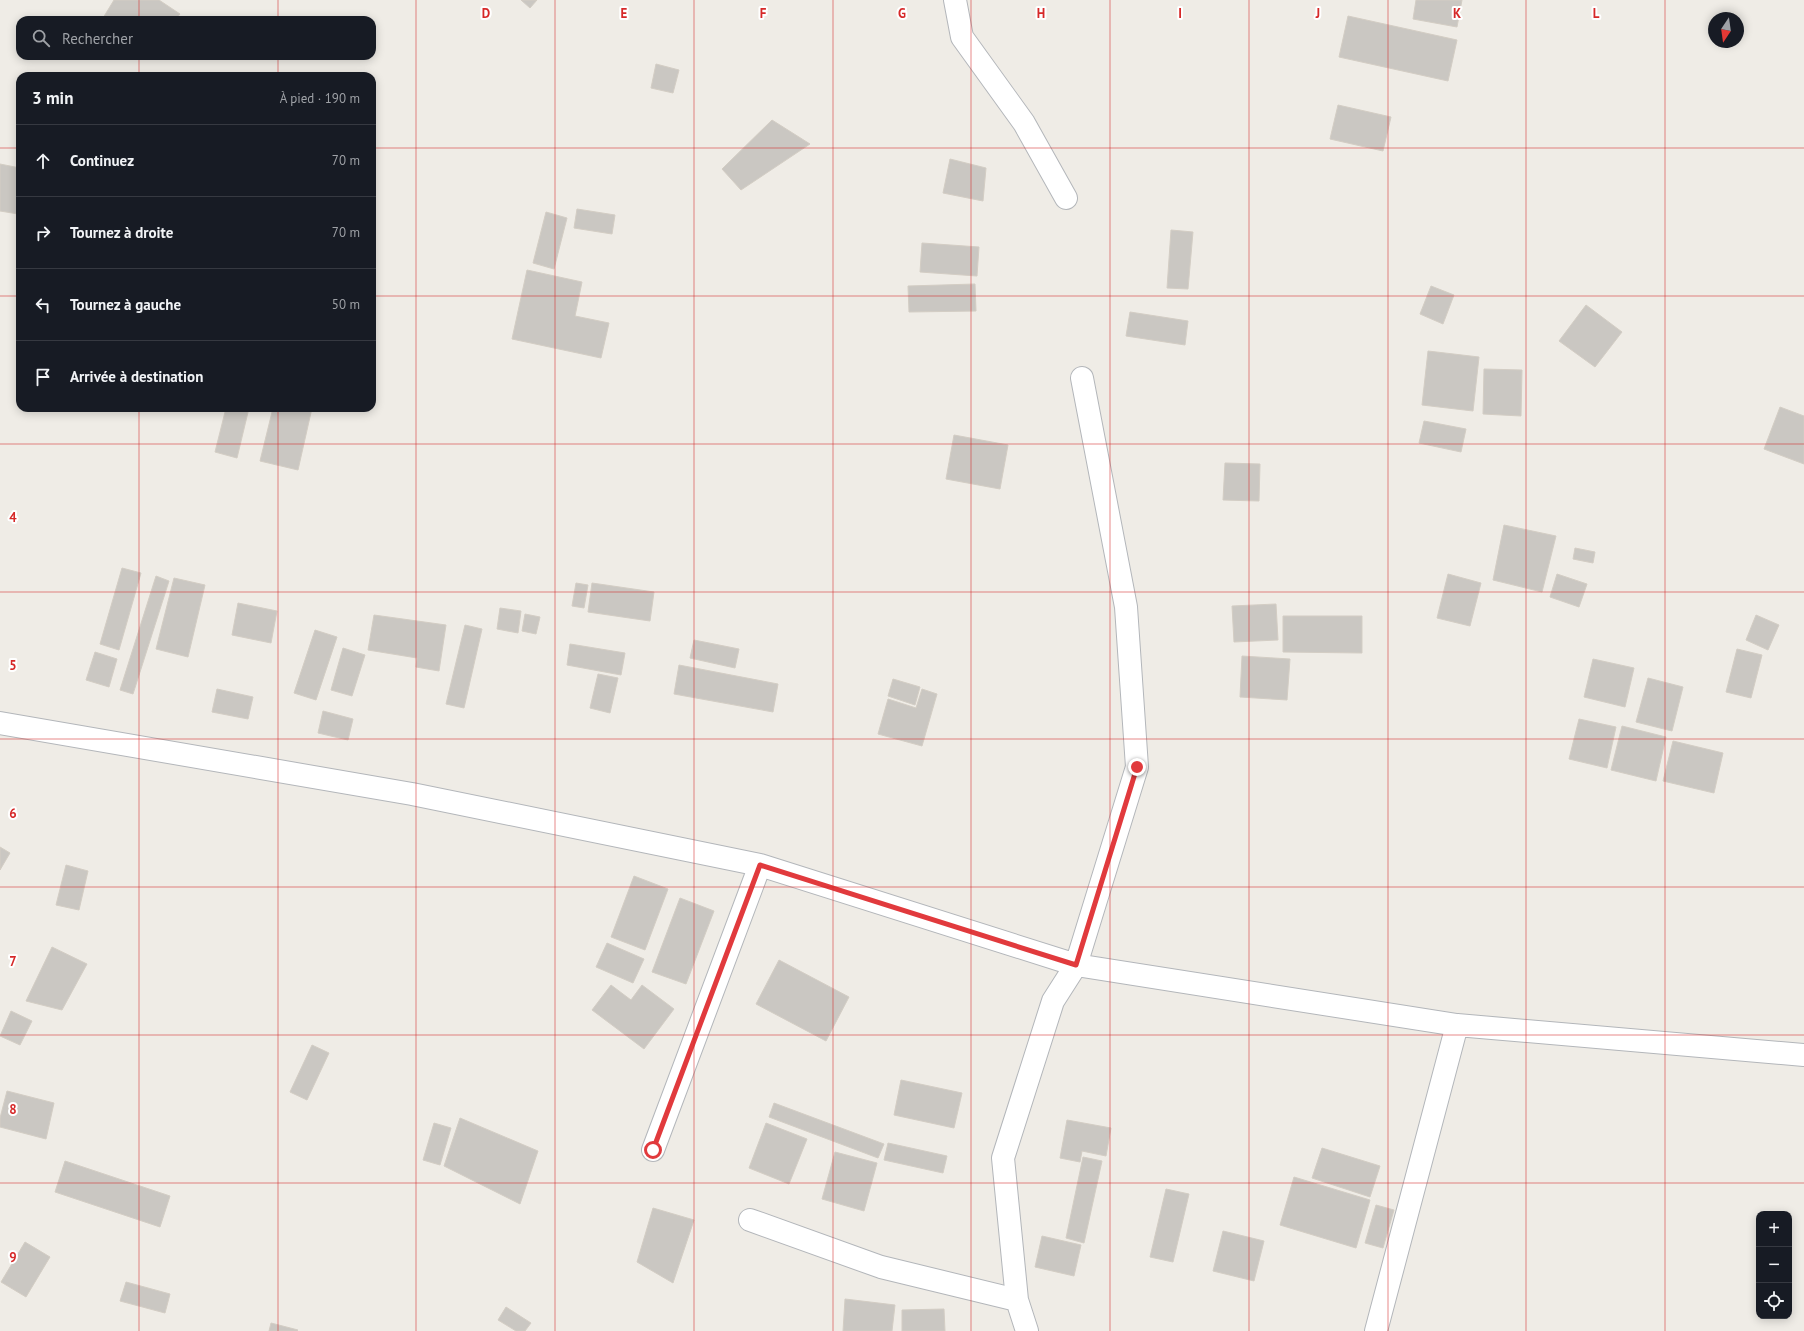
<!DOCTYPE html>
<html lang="fr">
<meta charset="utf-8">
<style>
:root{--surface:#171b24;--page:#242831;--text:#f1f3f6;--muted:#9ea1a6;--line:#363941}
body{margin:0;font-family:"PT Sans",sans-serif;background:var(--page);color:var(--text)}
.controls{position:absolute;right:12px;bottom:12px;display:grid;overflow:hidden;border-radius:8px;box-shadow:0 2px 10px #0003}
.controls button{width:36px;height:36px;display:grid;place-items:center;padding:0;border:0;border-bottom:1px solid var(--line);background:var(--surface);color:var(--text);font:20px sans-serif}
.compass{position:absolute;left:1708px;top:12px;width:36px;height:36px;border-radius:50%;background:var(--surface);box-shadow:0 2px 10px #0003;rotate:193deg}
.stop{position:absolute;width:12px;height:12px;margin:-9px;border:3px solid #e13a3d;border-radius:50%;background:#fff}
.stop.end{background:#e13a3d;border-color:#fff;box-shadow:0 1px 4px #0008}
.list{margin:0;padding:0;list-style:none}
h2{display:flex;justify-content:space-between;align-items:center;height:52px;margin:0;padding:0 16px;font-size:17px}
h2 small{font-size:13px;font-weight:400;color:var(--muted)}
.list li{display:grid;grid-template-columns:26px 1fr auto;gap:12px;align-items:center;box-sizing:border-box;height:72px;padding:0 16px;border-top:1px solid var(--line)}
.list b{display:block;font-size:15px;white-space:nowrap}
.list em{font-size:13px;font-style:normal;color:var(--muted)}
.icon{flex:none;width:22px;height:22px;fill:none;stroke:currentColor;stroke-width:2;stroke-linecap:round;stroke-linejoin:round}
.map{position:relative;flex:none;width:1804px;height:1331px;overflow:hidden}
.search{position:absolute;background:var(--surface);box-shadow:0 2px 10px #0003;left:16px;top:16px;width:360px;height:44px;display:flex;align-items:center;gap:10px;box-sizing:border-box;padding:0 14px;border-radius:12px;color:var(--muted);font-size:15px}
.panel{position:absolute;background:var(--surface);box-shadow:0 2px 10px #0003;left:16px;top:72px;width:360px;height:340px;border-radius:12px}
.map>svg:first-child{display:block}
.building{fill:#cac7c2;stroke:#d3cdc4}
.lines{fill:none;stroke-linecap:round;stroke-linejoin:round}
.street-casing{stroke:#b3b6ba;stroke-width:24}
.street{stroke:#fff;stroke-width:22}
.route{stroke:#e13a3d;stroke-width:5}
.grid{fill:none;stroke:#d62828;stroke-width:1;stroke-opacity:0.55}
.grid-label{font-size:13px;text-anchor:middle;font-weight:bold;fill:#d62828;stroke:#fff;stroke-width:4;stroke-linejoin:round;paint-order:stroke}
</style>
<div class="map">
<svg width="1804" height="1331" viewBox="0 0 1804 1331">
<rect width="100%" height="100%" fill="#efece6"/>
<path class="building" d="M114,0H159L180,14L175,20H106L103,18Z
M521,0H537L530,8Z
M1416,0H1462L1457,27L1413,19Z
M1348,16L1457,40L1448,81L1339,57Z
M656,64L679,70L673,93L651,88Z
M1338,105L1391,117L1383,151L1330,139Z
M772,120L810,144L741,190L722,169Z
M950,159L986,168L983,201L943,193Z
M0,164L20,168V207L18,214L0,211Z
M577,209L615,215L612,234L574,228Z
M546,212L567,218L554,269L533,263Z
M1171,230L1193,232L1188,289L1167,288Z
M922,243L979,247L977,276L920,272Z
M527,270L582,282L575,316L609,323L601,358L512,339Z
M975,284L976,311L909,312L908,286Z
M1431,286L1454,295L1443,324L1420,314Z
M1586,305L1622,332L1595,367L1559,341Z
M1130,312L1188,321L1185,345L1126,336Z
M1428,351L1479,357L1473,411L1422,405Z
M1484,369L1522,370L1521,416L1483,414Z
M1780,407L1804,416V464L1764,449Z
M226,408H249L237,458L215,452Z
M273,408H312L298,470L260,461Z
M1424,421L1466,429L1461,452L1419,443Z
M954,435L1008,445L1000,489L946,479Z
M1225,463L1260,464L1259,501L1223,500Z
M1504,525L1556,536L1542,592L1493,580Z
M1575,548L1595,552L1593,563L1573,559Z
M122,568L141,573L119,650L100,644Z
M1448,574L1481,583L1470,626L1437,618Z
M1557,574L1587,584L1579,607L1550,597Z
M156,576L169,581L133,694L120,690Z
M174,578L205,585L188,657L156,649Z
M576,583L588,585L584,608L572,606Z
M592,583L654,592L650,621L588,612Z
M238,603L277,611L271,643L232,635Z
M1276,604L1278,640L1234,642L1232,606Z
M500,608L521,611L518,633L497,629Z
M525,614L540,617L536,634L522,631Z
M374,615L446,625L439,671L416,667L417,658L368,650Z
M1756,615L1779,625L1768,650L1746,640Z
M1283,616H1362V653L1283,652Z
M465,625L482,629L464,708L446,704Z
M315,630L337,637L316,700L294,693Z
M694,640L739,649L735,668L690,658Z
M570,644L625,653L621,675L567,665Z
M343,648L365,655L352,696L331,690Z
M1737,649L1762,655L1751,698L1726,692Z
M95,652L117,659L109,687L86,680Z
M1242,656L1290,659L1287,700L1240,697Z
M1593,659L1634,668L1625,707L1584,697Z
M679,665L778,684L773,712L674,694Z
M598,674L618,678L610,713L590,708Z
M1648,678L1683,687L1672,731L1636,722Z
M893,679L920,687L915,705L888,696Z
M217,689L253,697L248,719L212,712Z
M922,689L937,694L922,746L878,734L888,699L916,708Z
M323,711L353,719L348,740L318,733Z
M1579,719L1616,727L1607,768L1569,759Z
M1622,726L1666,737L1656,781L1611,770Z
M1673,741L1723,753L1714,793L1663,781Z
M0,847L10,853L0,870Z
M66,865L88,871L79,910L56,905Z
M634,876L668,889L645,950L611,937Z
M680,898L714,911L686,984L652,972Z
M607,943L644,959L633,983L596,967Z
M52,947L87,964L62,1010L26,1001Z
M779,960L849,997L826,1041L756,1004Z
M611,985L631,1000L642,985L674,1009L644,1049L592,1010Z
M11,1011L32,1021L20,1045L0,1036Z
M312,1045L329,1053L307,1100L290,1092Z
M901,1080L962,1093L954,1128L894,1115Z
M7,1091L54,1103L46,1139L0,1127V1118Z
M774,1103L884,1144L878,1158L769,1117Z
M460,1118L538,1151L520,1204L444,1166Z
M1067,1120L1111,1128L1106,1156L1082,1151L1080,1162L1060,1158Z
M434,1123L451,1128L440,1165L423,1160Z
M766,1123L807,1139L789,1184L749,1168Z
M888,1143L947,1156L943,1173L884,1160Z
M1322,1148L1380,1166L1370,1197L1312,1178Z
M835,1152L877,1163L864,1211L822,1199Z
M1083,1157L1102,1161L1084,1243L1066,1238Z
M65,1161L170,1196L160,1227L55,1192Z
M1294,1177L1370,1200L1356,1248L1280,1225Z
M1166,1189L1189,1194L1173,1262L1150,1257Z
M1376,1205L1394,1210L1383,1248L1365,1243Z
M653,1208L694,1220L673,1283L637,1262Z
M1223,1231L1264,1241L1254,1281L1213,1271Z
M1042,1236L1081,1245L1074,1276L1035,1267Z
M25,1242L50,1257L26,1297L1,1282Z
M126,1282L170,1294L165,1313L120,1301Z
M845,1299L895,1305L892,1331H843Z
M506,1307L531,1323L525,1331H516L498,1320Z
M944,1309L945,1331H902V1310Z
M271,1323L298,1330L297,1331H269Z"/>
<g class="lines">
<defs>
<path id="street" d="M955,0L962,37L1024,123L1066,198
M0,723L412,794L760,865L1076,965L1457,1025L1804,1055
M653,1150L760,865
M750,1220L881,1267L1017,1300
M1027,1331L1017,1300L1003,1158L1053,1001L1076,965L1137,767L1126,607L1082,378
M1376,1331L1457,1025"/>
</defs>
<use href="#street" class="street-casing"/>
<use href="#street" class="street"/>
</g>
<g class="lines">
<path class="route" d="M653,1150L760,865L1076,965L1137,767"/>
</g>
<path class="grid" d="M139,0V20M278,0V20M416,0V1331M555,0V1331M694,0V1331M833,0V1331M971,0V1331M1110,0V1331M1249,0V1331M1388,0V1331M1526,0V1331M1665,0V1331M139,56V76M278,56V76M0,148H20M372,148H1804M0,296H20M372,296H1804M139,408V1331M278,408V1331M0,444H1804M0,592H1804M0,739H1804M0,887H1804M0,1035H1804M0,1183H1804"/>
<g class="grid-label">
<text x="486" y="18">D</text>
<text x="624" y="18">E</text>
<text x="763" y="18">F</text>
<text x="902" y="18">G</text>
<text x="1041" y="18">H</text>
<text x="1180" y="18">I</text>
<text x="1318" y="18">J</text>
<text x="1457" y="18">K</text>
<text x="1596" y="18">L</text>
<text x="13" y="522">4</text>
<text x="13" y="670">5</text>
<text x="13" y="818">6</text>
<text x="13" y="966">7</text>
<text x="13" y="1114">8</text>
<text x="13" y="1262">9</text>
</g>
</svg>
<div class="controls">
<button>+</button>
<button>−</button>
<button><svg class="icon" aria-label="locate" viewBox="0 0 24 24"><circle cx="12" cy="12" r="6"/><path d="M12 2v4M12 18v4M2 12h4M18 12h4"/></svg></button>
</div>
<svg class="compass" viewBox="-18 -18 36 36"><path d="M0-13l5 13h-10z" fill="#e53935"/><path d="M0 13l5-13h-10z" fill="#9ea1a6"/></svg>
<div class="stop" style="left:653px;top:1150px"></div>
<div class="stop end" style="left:1137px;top:767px"></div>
<div class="search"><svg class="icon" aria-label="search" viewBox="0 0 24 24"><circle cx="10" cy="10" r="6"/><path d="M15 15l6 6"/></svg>Rechercher</div>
<section class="panel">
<h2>3 min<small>À pied · 190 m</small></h2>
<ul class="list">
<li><svg class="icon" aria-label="ahead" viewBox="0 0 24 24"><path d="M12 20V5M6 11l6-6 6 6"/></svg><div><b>Continuez</b></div><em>70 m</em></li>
<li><svg class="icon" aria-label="right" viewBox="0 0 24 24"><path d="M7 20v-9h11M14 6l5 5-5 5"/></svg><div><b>Tournez à droite</b></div><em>70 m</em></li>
<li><svg class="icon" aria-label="left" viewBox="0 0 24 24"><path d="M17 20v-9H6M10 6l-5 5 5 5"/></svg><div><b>Tournez à gauche</b></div><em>50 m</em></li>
<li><svg class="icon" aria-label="arrive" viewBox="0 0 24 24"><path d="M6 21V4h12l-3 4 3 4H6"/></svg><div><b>Arrivée à destination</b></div></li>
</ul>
</section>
</div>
